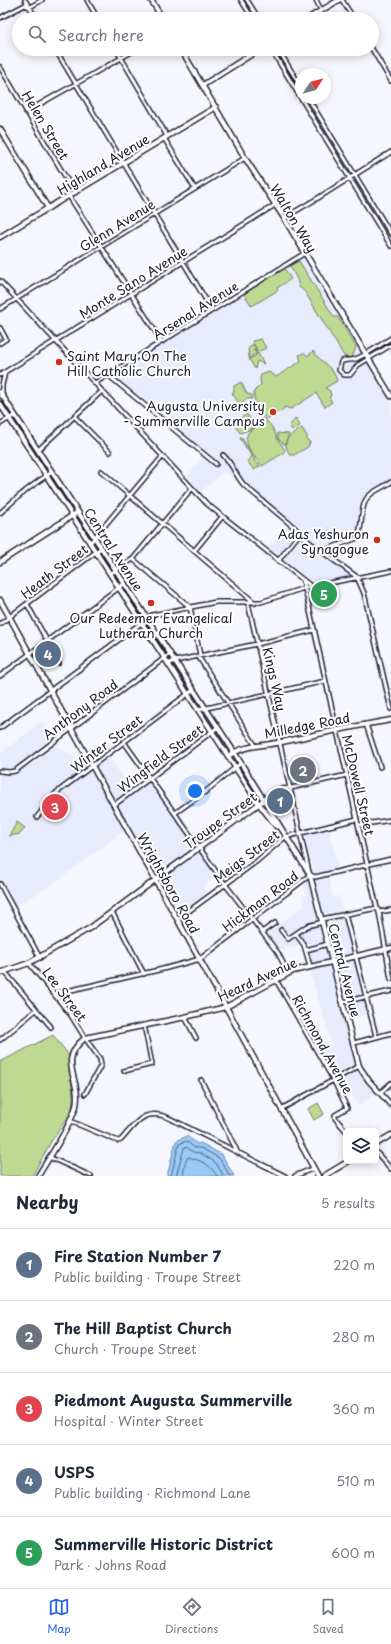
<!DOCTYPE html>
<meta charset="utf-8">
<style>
:root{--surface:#fff;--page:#f2f2f3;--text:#1f2937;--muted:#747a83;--line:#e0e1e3;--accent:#2563eb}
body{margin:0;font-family:"Playpen Sans",sans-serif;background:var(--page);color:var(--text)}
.controls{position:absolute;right:12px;bottom:12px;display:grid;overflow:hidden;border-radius:6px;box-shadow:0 2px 10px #0003}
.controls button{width:36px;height:36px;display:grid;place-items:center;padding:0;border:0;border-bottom:1px solid var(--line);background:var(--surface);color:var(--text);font:20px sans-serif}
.compass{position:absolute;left:295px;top:68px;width:36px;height:36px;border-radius:50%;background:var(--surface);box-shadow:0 2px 10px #0003;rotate:54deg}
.you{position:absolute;left:195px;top:791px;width:14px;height:14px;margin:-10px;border:3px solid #fff;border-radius:50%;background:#1a73e8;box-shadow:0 0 0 6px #1a73e833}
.badge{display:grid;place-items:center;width:26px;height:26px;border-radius:50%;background:var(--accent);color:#fff;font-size:13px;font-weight:700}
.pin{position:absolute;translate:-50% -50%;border:2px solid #fff;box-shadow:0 1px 4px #0006}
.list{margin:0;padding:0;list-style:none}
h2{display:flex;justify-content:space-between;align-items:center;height:52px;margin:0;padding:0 16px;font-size:17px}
h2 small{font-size:13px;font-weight:400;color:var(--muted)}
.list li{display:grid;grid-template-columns:26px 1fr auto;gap:12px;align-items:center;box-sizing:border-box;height:72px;padding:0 16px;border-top:1px solid var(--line)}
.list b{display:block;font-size:15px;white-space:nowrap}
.list p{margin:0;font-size:13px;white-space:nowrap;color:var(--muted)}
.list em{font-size:13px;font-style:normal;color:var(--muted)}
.icon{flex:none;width:22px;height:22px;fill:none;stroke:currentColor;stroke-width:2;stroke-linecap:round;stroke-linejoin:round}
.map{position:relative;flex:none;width:391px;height:1176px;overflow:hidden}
.search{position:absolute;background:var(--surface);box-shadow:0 2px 10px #0003;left:12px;right:12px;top:12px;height:44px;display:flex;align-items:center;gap:10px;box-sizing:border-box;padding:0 14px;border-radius:22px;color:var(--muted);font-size:15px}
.sheet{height:412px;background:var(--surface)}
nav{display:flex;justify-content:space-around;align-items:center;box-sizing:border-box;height:56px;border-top:1px solid var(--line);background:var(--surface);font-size:11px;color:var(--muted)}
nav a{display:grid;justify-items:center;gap:2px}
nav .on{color:var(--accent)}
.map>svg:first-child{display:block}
.built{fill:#e8ebfc}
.green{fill:#beda92;stroke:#707e66}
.water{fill:#99caf5;stroke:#6987ab}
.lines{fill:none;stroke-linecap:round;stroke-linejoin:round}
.shore{stroke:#526585;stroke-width:1}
.street-casing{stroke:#22223b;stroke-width:6}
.secondary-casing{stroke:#22223b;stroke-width:7}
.street{stroke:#fff;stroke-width:3}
.secondary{stroke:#fff;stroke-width:4}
.poi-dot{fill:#c8321e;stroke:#fff;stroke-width:1.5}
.labels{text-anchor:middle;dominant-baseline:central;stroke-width:4;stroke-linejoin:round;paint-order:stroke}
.street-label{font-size:13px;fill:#22223b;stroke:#fff}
.poi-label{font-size:13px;fill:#22223b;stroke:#fff;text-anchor:end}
</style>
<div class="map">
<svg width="391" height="1176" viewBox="0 0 391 1176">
<rect width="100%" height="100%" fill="#f5f6fe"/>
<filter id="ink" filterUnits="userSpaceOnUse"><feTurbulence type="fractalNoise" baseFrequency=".025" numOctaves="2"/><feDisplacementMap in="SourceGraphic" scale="8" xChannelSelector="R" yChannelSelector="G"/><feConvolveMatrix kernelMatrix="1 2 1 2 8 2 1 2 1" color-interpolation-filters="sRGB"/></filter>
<g filter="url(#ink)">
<path class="built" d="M303,257L391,401V479L364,497L358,533L356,536L324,554L351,576L311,583L267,549L289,524L224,471L200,493L186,478L205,455L110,375Z
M42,721L54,744L88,765L123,831L53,884L15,906L0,880V754Z
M109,756L132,792L149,780L217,875L203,886L208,894L178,915L95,767Z
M329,828L338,869L327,872L333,897L339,896L343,912H345L372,1013L344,1019L355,1064L365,1081L375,1093L359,1107L339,1073L335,1075L320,1051L332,1045L302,945L277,950L266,935L305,905L302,896L307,895L303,882L315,879L305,834Z"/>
<path class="green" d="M299,261L334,317H338L356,347L352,358L344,356L305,292L299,287L297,279L290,266Z
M284,268L291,279L277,288L278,290L252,306L244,294Z
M261,339L266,348L258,352L252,341Z
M253,344L257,352L253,350L257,353L249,358L248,349Z
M313,351C320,362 334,367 337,381L325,388L330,391L331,396L329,397L332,402L325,407L316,393L291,409L284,407L283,410L275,413L267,419C260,414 251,399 255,390L261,385L260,379L261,375L269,372L276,377L301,361L299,355L304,353L308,356Z
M258,353L264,364L257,361L255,369L249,359L254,357Z
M241,382L247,394L252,395V399H246L242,404L238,402L232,393L234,391V386Z
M247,414L253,424L263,418L266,420L249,430L240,433L233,423Z
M296,418L300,426L292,430L289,426Z
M267,421L272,427L278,440L285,450L282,454L262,466C256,459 242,443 248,433C252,428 262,424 267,421Z
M302,428L307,436V440L310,442L308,447L294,455H290C281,441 288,436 302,428Z
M277,433L289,434L285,445L279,440Z
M240,438H242L255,460L254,461L260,466L254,470L247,461L252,457Z
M17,822L25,828L20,834L9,836Z
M53,1035L68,1054L73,1095L72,1111L52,1140L32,1176H0V1062Z
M318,1103L324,1114L314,1120L308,1109Z"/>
<path class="water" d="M187,1136L197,1144L201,1143L222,1155L234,1176H167L176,1141Z"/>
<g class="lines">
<path class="shore" d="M171,1176L179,1144L186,1141L195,1148H201L219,1158L230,1176
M176,1176L184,1148L186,1147L193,1152L200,1153L215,1162L224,1176
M183,1176L185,1163L188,1157C203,1162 208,1162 217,1176"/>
<defs>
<path id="street" d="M25,0L37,19
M87,0L98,19
M241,0L253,19
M247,0L259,19
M316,0L321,10
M342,0L354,19
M0,18L25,5L30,7L42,0
M55,49L212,310
M116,49L167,136
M271,49L391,246
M278,49L301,87
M372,49L391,81
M0,67L75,193
M308,98L391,234
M26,112L137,49
M164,138L195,189
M69,196L162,342
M284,218L318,198L391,152
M0,281L207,504L312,587
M0,309L245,158
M0,328L6,339L0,343
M391,338C380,345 368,354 356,359C350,361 345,359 341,362L339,370L344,375H350L358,365L391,345
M0,375L275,205
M108,375L216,464
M95,383L305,253
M0,396L2,395V385L5,372
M75,417L110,452
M0,424L15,415
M38,450L102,391
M223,455C233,464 236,477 245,486L295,528L309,542L357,577L364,593L391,709
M101,471L255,603
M0,513C16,498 33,484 52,472
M90,543L163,456
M194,551L222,517
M323,551L357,538C364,526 359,509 367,498C372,491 384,487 391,482
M133,559L190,607L200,655
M278,561L300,533
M110,574L133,559L192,488
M303,580L377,908L379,912L391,910
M248,603L309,872
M27,604L59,663
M0,624L101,548
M198,656L255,745
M168,664L175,661L257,644L314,630
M0,676L125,583
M198,710L325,681
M366,724L380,767
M0,728L152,615L216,602H261L304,588L391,571
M124,742L225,884L278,953L288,973
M0,771L9,772L15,771L170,654
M264,800C273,793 279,788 291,788L347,775
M114,805L218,727
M175,813L205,792L241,763
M37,817L56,793L193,690
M359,825L391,820
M0,884L40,958
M112,912L144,974
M379,912L391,979
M345,914L376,1036
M178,919L257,861L285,837L357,819
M322,919L377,908
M281,930L288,939L307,926L323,922
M262,932L275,923
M296,934L304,945L310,966
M306,950L328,944
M29,963L70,1014L85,1038L100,1059L101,1065L85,1094
M5,972L51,1027
M276,980L334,1081L347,1108L335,1115V1118L346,1131
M54,994L163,969L200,959L310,875L315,877L391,859
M343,1002L391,991
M185,1017L196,1038
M0,1040L36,1010
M354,1043L391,1033
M124,1071L152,1064L144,1025
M201,1080L238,1153
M380,1093L391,1083
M281,1109L359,1066
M70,1121L118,1141L121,1140C136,1123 144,1107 169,1118L285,1176
M376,1152L391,1169
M49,1157L91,1176
M295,1176L314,1168"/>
<path id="secondary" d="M151,0L163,19
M307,19L339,0
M181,49L245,158L284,218L391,396
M203,85L260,49
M0,129L48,208
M0,237L216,107
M0,392L234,752L310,875L359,1066L369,1081L391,1105
M0,404L259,804L277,827
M0,562L78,512
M0,600L226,1007L318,1176
M228,756C244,745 263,746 282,742C318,734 354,726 391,720
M0,973L29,963L90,928L264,800
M376,1144L391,1135
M38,1176C50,1156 70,1127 76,1106C82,1079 56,1061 85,1038L185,1017L226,1007L293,971L391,948
M324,1176L349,1161"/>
</defs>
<use href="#street" class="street-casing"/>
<use href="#secondary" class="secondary-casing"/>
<use href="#street" class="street"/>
<use href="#secondary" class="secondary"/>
</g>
</g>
<g class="poi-dot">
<circle cx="59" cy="362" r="4"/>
<circle cx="273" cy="412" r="4"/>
<circle cx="377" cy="540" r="4"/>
<circle cx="151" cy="603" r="4"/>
</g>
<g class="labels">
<g class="street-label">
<text transform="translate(46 125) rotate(59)">Helen Street</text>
<text transform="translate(103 164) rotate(-31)">Highland Avenue</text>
<text transform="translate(294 218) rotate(59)">Walton Way</text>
<text transform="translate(117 225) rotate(-32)">Glenn Avenue</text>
<text transform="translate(133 282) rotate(-32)">Monte Sano Avenue</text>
<text transform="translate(195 310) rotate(-32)">Arsenal Avenue</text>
<text transform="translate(114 549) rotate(57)">Central Avenue</text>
<text transform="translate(54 571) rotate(-37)">Heath Street</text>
<text transform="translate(275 679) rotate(77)">Kings Way</text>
<text transform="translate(80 709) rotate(-37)">Anthony Road</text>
<text transform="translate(307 725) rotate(-11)">Milledge Road</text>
<text transform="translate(106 743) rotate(-37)">Winter Street</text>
<text transform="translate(160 758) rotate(-37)">Wingfield Street</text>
<text transform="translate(359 785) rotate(77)">McDowell Street</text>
<text transform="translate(220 820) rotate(-36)">Troupe Street</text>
<text transform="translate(246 856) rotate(-37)">Meigs Street</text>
<text transform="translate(169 883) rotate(61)">Wrightsboro Road</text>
<text transform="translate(260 901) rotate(-37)">Hickman Road</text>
<text transform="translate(345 970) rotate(76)">Central Avenue</text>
<text transform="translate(257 979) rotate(-25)">Heard Avenue</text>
<text transform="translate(65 994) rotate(53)">Lee Street</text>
<text transform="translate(323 1044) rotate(61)">Richmond Avenue</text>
</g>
<g class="poi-label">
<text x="67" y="355" text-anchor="start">Saint Mary On The<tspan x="67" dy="15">Hill Catholic Church</tspan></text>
<text x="265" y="405">Augusta University<tspan x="265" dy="15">- Summerville Campus</tspan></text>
<text x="369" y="533">Adas Yeshuron<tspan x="369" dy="15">Synagogue</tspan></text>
<text x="151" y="617" text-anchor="middle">Our Redeemer Evangelical<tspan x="151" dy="15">Lutheran Church</tspan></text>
</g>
</g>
</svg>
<div class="controls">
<button><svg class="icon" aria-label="layers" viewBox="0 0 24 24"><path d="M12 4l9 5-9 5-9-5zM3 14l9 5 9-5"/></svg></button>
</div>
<svg class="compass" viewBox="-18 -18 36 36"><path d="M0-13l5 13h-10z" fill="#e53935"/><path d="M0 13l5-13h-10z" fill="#747a83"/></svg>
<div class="you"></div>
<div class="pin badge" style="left:280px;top:801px;background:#5c6f8a">1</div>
<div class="pin badge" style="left:303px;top:770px;background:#6b7280">2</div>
<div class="pin badge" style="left:55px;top:807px;background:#e0444e">3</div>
<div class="pin badge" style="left:48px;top:654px;background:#5c6f8a">4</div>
<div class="pin badge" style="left:324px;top:594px;background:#2e9e5b">5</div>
<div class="search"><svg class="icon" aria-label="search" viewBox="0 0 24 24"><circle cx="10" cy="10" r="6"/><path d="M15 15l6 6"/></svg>Search here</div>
</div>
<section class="sheet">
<h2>Nearby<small>5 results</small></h2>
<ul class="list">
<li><span class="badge" style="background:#5c6f8a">1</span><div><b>Fire Station Number 7</b><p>Public building · Troupe Street</p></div><em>220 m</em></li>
<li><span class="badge" style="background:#6b7280">2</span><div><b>The Hill Baptist Church</b><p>Church · Troupe Street</p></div><em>280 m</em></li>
<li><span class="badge" style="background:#e0444e">3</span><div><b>Piedmont Augusta Summerville</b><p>Hospital · Winter Street</p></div><em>360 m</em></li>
<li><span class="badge" style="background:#5c6f8a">4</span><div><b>USPS</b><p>Public building · Richmond Lane</p></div><em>510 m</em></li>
<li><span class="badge" style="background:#2e9e5b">5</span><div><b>Summerville Historic District</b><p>Park · Johns Road</p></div><em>600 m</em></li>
</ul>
</section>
<nav>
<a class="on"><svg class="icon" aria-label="map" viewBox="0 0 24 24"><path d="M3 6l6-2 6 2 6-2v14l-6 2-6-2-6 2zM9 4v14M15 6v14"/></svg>Map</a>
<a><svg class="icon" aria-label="directions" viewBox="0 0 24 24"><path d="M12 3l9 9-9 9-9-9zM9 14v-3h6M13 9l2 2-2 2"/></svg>Directions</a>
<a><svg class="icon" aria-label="saved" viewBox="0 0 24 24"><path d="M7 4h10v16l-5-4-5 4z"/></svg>Saved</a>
</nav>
